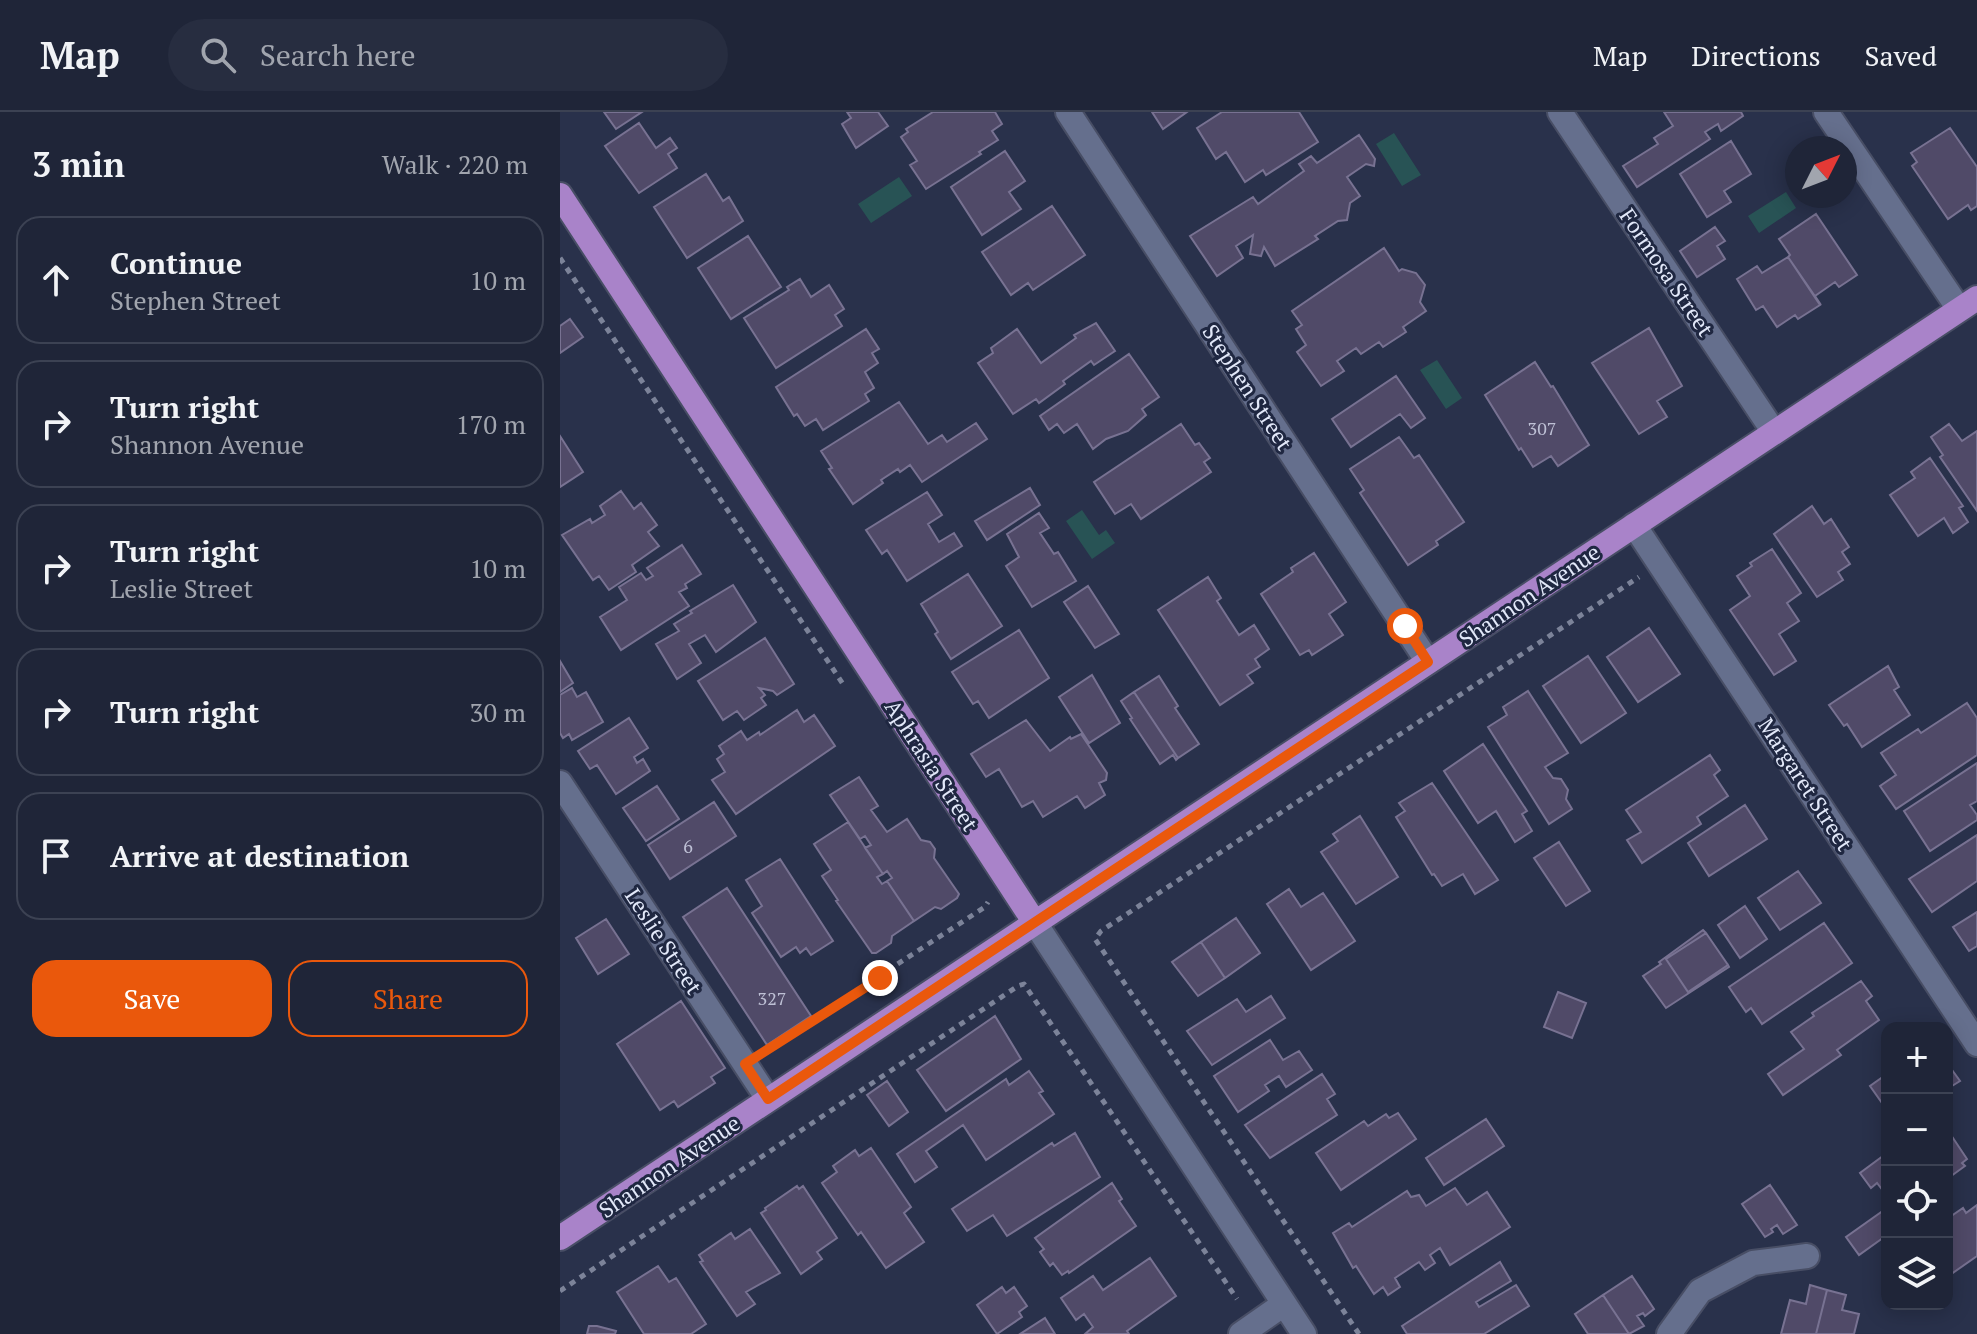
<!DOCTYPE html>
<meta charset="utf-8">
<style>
:root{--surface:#1f2538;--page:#272d40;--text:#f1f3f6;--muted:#a1a5ae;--line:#3c4253;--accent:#ea580c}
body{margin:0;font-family:"PT Serif",serif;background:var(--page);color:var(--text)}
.controls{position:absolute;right:24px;bottom:24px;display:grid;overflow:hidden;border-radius:16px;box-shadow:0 4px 20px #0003}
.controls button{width:72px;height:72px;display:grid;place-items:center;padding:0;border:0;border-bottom:2px solid var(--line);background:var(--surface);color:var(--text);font:40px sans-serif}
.compass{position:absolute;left:1225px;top:24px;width:72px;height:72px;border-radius:50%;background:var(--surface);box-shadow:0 4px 20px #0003;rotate:48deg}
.stop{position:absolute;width:24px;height:24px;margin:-18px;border:6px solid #ea580c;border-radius:50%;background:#fff}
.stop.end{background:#ea580c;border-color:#fff;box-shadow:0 2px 8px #0008}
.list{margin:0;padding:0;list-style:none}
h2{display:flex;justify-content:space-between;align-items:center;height:104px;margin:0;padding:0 32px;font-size:34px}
h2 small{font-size:26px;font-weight:400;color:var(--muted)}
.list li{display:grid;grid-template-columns:52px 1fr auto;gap:24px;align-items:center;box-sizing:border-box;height:128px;margin:0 16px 16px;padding:0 16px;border:2px solid var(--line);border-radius:24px}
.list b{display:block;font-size:30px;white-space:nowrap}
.list p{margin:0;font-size:26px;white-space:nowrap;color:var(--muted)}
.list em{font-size:26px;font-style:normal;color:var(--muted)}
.actions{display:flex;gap:16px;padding:24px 32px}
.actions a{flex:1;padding:18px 0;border:2px solid var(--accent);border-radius:24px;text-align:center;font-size:28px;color:var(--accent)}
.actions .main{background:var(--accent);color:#fff}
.icon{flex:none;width:44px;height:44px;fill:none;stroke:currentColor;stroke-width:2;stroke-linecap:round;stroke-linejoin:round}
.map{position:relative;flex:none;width:1417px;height:1222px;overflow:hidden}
header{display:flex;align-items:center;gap:48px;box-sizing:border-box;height:112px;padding:0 40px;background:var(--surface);border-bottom:2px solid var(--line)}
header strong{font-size:38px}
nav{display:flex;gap:44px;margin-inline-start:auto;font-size:28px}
.search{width:560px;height:72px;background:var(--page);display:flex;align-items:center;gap:20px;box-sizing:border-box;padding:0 28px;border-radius:44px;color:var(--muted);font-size:30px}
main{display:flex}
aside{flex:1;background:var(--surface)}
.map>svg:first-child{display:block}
.water{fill:#285355}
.building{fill:#504a68;stroke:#787292;stroke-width:2}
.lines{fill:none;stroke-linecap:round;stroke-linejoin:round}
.minor-casing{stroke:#484e65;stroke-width:28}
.major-casing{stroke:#484e65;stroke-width:28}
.path{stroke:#7c8399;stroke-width:5;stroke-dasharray:6 6;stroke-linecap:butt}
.minor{stroke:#656f8d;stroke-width:24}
.major{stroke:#a983c9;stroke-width:24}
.route{stroke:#ea580c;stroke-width:10}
.labels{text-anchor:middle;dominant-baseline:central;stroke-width:6;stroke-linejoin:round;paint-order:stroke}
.number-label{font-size:18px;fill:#bec0d5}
.street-label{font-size:22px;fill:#e2e8f9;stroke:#1f2741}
</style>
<header>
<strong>Map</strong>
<div class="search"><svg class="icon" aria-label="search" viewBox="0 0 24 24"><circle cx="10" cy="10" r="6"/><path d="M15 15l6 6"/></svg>Search here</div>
<nav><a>Map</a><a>Directions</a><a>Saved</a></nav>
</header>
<main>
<aside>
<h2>3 min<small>Walk · 220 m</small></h2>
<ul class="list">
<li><svg class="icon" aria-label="ahead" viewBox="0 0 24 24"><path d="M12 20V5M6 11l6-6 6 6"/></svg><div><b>Continue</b><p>Stephen Street</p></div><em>10 m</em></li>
<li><svg class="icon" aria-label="right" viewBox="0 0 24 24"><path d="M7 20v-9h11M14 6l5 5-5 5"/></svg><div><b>Turn right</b><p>Shannon Avenue</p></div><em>170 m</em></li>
<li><svg class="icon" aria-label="right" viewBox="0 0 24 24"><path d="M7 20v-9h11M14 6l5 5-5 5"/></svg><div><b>Turn right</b><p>Leslie Street</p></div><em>10 m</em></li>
<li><svg class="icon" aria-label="right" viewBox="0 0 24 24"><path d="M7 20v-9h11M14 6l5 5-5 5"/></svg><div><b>Turn right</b></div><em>30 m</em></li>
<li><svg class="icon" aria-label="arrive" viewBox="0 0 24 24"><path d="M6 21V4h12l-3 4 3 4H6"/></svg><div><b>Arrive at destination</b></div></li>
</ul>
<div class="actions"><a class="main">Save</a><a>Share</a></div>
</aside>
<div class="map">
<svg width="1417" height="1222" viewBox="0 0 1417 1222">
<rect width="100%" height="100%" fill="#29314b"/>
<path class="water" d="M834,21L861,63L842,74L816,32Z
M339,65L352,84L311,111L298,92Z
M1226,80L1236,96L1199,121L1188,104Z
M877,248L902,286L886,297L860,258Z
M522,398L539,423L546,418L555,431L532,447L506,409Z"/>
<path class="building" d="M44,0H82L56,17Z
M287,0H318L328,14L296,36L282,12L291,6Z
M373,0H435L442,12L432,19L438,28L419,40L421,42L366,77L350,53L357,49L341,25L348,20L346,17Z
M592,0H627L603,17Z
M662,0H739L758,30L706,63L703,58L685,70L666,40L656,47L637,16Z
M1104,0H1181L1183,4L1161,19L1158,12L1145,20L1150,27L1077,75L1063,54L1098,32L1094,26L1113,14Z
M79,11L96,36L110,26L117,36L108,42L117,56L79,81L45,34Z
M1390,16L1417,55V94L1411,98L1408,93L1388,107L1352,54L1357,50L1351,41Z
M799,23L815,47L814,54L806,52L787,65L800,84L790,91L787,108L778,109L755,124L758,127L715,154L704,135L701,144L690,142L693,123L676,134L683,146L657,164L630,124L693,85L698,92L744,59L739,52L751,44L757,51Z
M1171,29L1191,62L1164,79L1171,90L1147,105L1120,62Z
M445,39L465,69L449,80L461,97L422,123L391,75Z
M146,62L163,89L169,85L183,109L127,146L94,95Z
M492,94L525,143L473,178L468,171L451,183L422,140Z
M1256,102L1297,163L1279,175L1275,170L1255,184L1261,193L1228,145L1230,143L1219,127Z
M1155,115L1165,129L1157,134L1165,147L1137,165L1120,139Z
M188,124L221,175L171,207L138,156Z
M824,136L839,159L842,157L856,161L865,173L860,190L866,199L843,215L846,220L823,235L819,230L801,242L796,236L777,249L784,259L761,274L737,240L746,233L736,217L742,213L732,199Z
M1228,145L1260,193L1238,207L1235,203L1217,215L1203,194L1196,198L1177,167L1197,154L1202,161Z
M240,167L251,185L269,173L284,197L275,203L282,214L216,256L184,206L229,178L227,175Z
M10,207L23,225L0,241V214Z
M536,211L555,239L534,253L531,249L503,269L505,272L479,291L476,287L453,302L418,251L433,241L431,236L457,217L481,251L516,226L514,223Z
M1089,216L1122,274L1097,289L1107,305L1079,322L1032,251Z
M306,217L319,237L312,241L318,251L305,260L314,276L305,282L309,289L263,318L256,307L245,314L237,302L234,304L216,275Z
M569,242L599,285L582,297L586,303L568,319L546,327L533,337L517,312L504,321L497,312L489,318L480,304Z
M975,250L991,275L993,274L1029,333L998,354L991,344L973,355L961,336L959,338L925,283Z
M836,264L865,306L851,316L840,302L791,335L772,307Z
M339,290L368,332L382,323L387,330L416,311L427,327L362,370L350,353L340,360L338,357L321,368L323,371L293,392L269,357L272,356L261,339Z
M621,312L635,333L639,331L650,346L644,350L651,360L581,407L571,392L555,402L534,370Z
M1389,312L1402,329L1417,319V399L1380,345L1383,343L1371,325Z
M0,324L23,360L0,375Z
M839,325L854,346L859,343L904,410L876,429L878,433L848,453L800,381L804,378L790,357Z
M1370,346L1403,394L1399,396L1408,410L1393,421L1384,406L1358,424L1330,383L1355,366L1351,360Z
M470,376L480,393L427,428L415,409Z
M61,379L74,397L81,391L97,413L88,420L99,434L72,453L76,460L49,478L39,464L33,468L2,423L30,407L32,411L45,403L40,394Z
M367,380L382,403L368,412L379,430L394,421L402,434L347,469L327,438L322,442L306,418Z
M1252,394L1264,412L1271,407L1289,435L1282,440L1290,452L1278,460L1283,468L1257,485L1214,422Z
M479,401L489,416L480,421L494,442L498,440L516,469L472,495L446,454L459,445L447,422Z
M122,433L141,462L125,472L127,476L119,480L129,494L61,538L40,505L67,488L59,475L81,461L86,468L93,464L87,456Z
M1212,437L1241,481L1227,491L1239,509L1219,522L1236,549L1214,563L1170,498L1190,484L1177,464L1192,454L1190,451Z
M754,441L786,490L769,502L783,523L752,543L749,538L740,543L701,482L733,460L731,456Z
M408,462L442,514L391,547L375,522L378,520L361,492Z
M648,465L661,486L657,489L679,523L694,513L709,537L695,547L700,555L687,563L693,571L660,593L598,498Z
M173,473L196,510L156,540L145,523L129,532L141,551L117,567L96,532L119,519L114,512L132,501L130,499Z
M528,474L559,522L535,536L504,490Z
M1089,516L1120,562L1078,590L1047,545Z
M459,518L489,566L429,606L418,589L413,592L392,560Z
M205,526L234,572L217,583L213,579L199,576L205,583L201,586L206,593L184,608L177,599L163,608L138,569Z
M1028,544L1066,601L1021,631L983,574Z
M0,549L13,571L0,580Z
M1328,554L1339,575L1334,578L1350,603L1302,635L1287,612L1284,614L1269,593Z
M532,563L560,611L529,631L499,585Z
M599,564L618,594L615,596L639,632L618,646L574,580Z
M12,576L17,585L26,580L43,610L12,628L9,622L3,626L0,621V583Z
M968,579L1008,641L985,655L993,666L1001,667L1008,678L1006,687L1012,697L989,712L928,615L947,603L943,595Z
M574,580L618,646L616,648L613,643L600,652L570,607L572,606L561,589Z
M1407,591L1417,606V643L1336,697L1320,674L1336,663L1321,641L1358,617L1361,621Z
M237,598L244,610L254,603L275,634L176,702L152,668L165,660L157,647L164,642L159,634L181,619L187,628L199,620L200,623Z
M69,606L88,636L74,645L77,651L83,647L90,659L56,682L37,653L30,657L18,639Z
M466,608L490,639L510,625L511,627L521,622L547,661L546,668L539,671L545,683L525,696L517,684L483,705L473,689L462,695L439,657L426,665L411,642Z
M923,632L967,699L962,702L972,719L955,730L936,699L918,711L884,659Z
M1150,643L1160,658L1154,663L1168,684L1137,705L1141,712L1082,751L1067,728L1081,720L1066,698Z
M1417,651V689L1410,693L1417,703V708L1370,739L1344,699Z
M299,665L318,694L311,698L327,720L347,707L361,728L370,730L375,737L374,746L399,782L397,786L381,797L375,795L354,809L327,769L332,766L327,759L323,762L305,736L311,733L305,724L300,727L270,683Z
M872,671L938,768L915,782L903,762L882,774L874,762L872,763L836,705L845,699L839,691Z
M97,674L119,707L86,729L63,696Z
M154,690L176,724L110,767L88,733Z
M1185,693L1207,727L1149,764L1128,731Z
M800,704L838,765L796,792L761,740L778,729L773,722Z
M288,710L323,762L317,765L322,772L327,769L354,809L332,824L331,831L316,841H312L276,789L278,788L262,764L271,758L254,732Z
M1417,723V769L1372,800L1349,767Z
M999,730L1030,779L1006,794L974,746Z
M220,747L273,829L251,843L246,836L240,841L236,835L221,845L192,801L202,794L186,768Z
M1238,759L1261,791L1220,818L1198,786Z
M167,776L251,904L207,933L123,805Z
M729,777L741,795L763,781L795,829L751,858L707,792Z
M1185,794L1207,827L1180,846L1158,813Z
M1417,800V834L1409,839L1393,815Z
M676,806L700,841L665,866L641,830Z
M46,807L69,842L38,862L16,826Z
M1264,811L1292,851L1202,912L1191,896L1186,900L1169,875Z
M1143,818L1146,821L1106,847L1128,880L1168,853L1169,855L1106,896L1083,864L1101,852L1099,850Z
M1146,821L1168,853L1128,880L1106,847Z
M641,830L665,866L638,884L612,850Z
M1301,869L1312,884L1306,889L1319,908L1277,938L1281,943L1223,983L1208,962L1244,937L1231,920L1254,904L1252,901Z
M998,880L1026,891L1012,926L984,915Z
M711,884L725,906L652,953L627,919L677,887L686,900Z
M121,889L165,956L151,965L155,971L118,995L114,989L100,998L57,932Z
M435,904L461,947L386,999L357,958Z
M710,928L723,948L739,939L752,958L726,975L719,964L705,973L709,979L678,1000L654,964Z
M1387,951L1400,969L1387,977Z
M469,959L483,979L479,981L494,1002L426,1048L403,1013L366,1039L377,1055L355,1070L337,1042L446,967L449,973Z
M762,962L775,982L767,987L777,1003L710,1046L685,1013Z
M1327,962V998L1310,974Z
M327,969L348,1000L329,1014L307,983Z
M838,1001L856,1027L781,1078L756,1041L804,1009L808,1014L826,1002L829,1006Z
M926,1007L944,1034L884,1073L866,1046Z
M515,1021L540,1065L447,1124L433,1103L407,1119L392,1097L492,1031L494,1034Z
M1393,1026L1407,1047L1402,1051L1405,1054L1387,1067V1030Z
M311,1036L351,1095L344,1101L364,1130L326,1156L301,1120L298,1123L262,1071L277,1060L273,1054L295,1038L299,1044Z
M1327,1041V1078L1324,1080L1317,1071L1311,1076L1300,1061Z
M552,1071L562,1087L559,1089L576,1114L509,1161L508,1159L502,1163L493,1151L490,1154L480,1140L484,1137L475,1126Z
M1210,1073L1237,1113L1223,1122L1217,1113L1211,1117L1213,1120L1205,1125L1182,1092Z
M237,1074L239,1077L243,1074L277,1126L257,1140L262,1147L241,1162L201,1101L206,1098L205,1096Z
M895,1076L907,1093L927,1080L950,1115L890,1153L880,1136L870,1143L875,1151L865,1158L859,1150L835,1166L840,1175L828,1183L823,1175L814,1182L796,1154L793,1156L773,1121L789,1111L792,1115L847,1079L851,1085L859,1083L866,1094Z
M1417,1093V1144L1387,1165V1107L1403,1096L1406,1101Z
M1327,1096V1123L1299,1143L1286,1125Z
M190,1117L220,1161L186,1180L195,1192L177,1204L140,1150L143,1149L139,1143L171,1121L175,1127Z
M590,1146L616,1184L567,1219L569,1222H525L533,1215L524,1202L516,1208L501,1186L533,1164L543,1178Z
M940,1150L951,1169L916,1190L919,1195L956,1173L969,1194L924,1222H847L842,1214Z
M98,1154L109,1170L116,1166L146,1212L131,1222H84L57,1180Z
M1072,1164L1094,1197L1085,1204L1083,1201L1077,1204L1084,1214L1069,1222L1043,1183Z
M1250,1173L1267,1178L1256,1222H1221L1230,1188L1246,1192Z
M442,1175L446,1181L454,1175L467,1194L459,1200L462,1205L437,1222L417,1193Z
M1267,1178L1286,1183L1282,1198L1299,1202L1294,1222H1256Z
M1043,1183L1069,1222H1028L1015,1202Z
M485,1206L495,1222H460Z
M29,1214H37L56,1219L55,1222H27Z"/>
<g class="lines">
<defs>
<path id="minor" d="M508,0L868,550
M1000,0L1214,320
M1266,0L1399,197
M1074,413L1417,932
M0,671L208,987
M475,811L744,1222
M681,1222L724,1192
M1109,1222L1140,1179L1193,1151L1247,1144"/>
<path id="major" d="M0,83L475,811
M0,1126L1417,186"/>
</defs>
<use href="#minor" class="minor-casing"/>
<use href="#major" class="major-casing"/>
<path class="path" d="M0,146L283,572
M207,937L425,795L428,790
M0,1179L458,874L464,872L677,1187
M799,1222L535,827L541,819L1079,465"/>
<use href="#minor" class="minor"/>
<use href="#major" class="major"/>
</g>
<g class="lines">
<path class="route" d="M320,866L185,952L208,987L868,550L845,514"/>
</g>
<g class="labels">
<g class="number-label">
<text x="982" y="316">307</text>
<text x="128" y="734">6</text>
<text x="212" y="886">327</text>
</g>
<g class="street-label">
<text transform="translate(1107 160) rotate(56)">Formosa Street</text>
<text transform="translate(688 275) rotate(57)">Stephen Street</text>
<text transform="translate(969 483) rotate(-34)">Shannon Avenue</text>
<text transform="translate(372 653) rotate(57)">Aphrasia Street</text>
<text transform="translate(1246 672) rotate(57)">Margaret Street</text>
<text transform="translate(104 829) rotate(57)">Leslie Street</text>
<text transform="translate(109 1054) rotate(-34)">Shannon Avenue</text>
</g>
</g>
</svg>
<div class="controls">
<button>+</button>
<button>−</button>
<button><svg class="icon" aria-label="locate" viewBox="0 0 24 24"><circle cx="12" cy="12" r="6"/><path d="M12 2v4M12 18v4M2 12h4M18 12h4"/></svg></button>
<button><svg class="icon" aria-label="layers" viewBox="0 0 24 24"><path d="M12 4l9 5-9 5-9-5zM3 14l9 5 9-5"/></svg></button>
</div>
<svg class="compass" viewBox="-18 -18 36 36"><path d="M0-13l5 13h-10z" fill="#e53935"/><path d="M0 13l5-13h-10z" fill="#a1a5ae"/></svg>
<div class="stop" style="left:845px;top:514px"></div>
<div class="stop end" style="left:320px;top:866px"></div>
</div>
</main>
